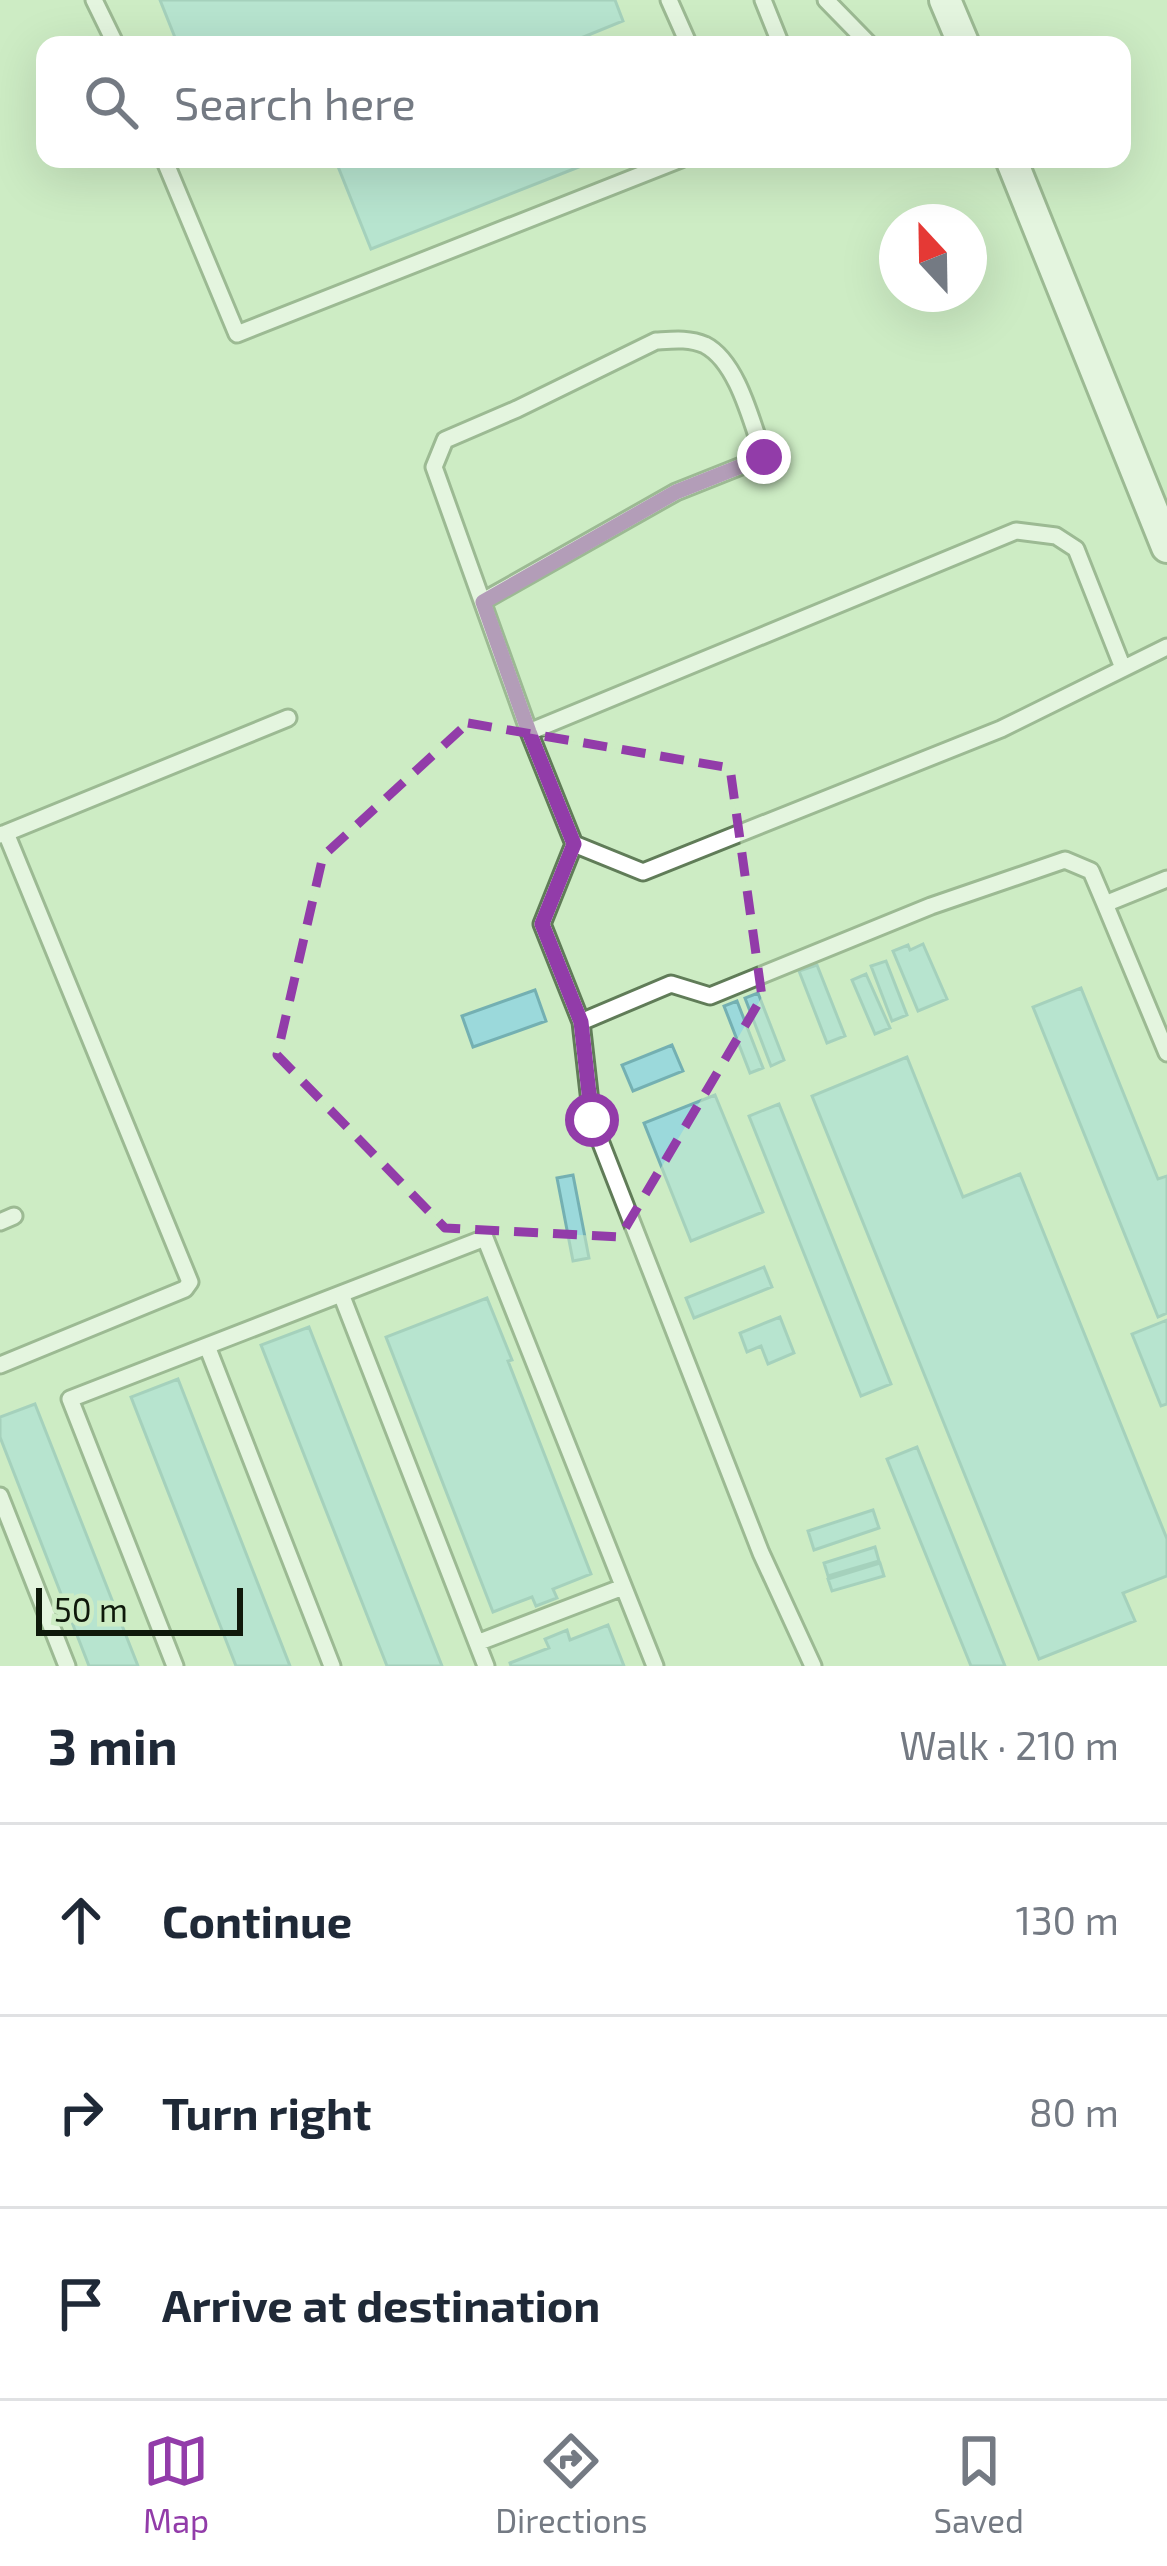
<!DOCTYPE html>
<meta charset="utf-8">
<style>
:root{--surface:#fff;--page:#f2f2f3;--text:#1f2937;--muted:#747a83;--line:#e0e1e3;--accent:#923ca9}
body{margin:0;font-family:"Exo 2",sans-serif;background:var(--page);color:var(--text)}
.compass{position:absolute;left:879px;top:204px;width:108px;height:108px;border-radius:50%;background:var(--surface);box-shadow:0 12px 48px #0002;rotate:338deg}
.scale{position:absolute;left:36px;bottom:30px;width:207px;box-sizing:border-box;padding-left:12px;border:6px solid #0f190b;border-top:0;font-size:33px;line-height:42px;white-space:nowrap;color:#0f190b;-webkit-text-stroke:9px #cdecc4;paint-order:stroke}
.stop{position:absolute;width:36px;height:36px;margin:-27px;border:9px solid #923ca9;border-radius:50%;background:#fff}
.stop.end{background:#923ca9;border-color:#fff;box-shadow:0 3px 12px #0008}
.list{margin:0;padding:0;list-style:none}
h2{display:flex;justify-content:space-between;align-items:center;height:156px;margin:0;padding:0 48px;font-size:51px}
h2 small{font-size:39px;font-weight:400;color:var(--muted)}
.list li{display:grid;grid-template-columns:78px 1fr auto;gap:36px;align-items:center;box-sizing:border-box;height:192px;padding:0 48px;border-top:3px solid var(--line)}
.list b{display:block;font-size:45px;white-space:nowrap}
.list em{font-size:39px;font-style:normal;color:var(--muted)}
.icon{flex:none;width:66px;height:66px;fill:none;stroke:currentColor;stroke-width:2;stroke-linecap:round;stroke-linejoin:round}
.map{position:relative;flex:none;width:1167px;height:1666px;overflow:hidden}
.search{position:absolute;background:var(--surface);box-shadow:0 12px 48px #0002;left:36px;right:36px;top:36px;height:132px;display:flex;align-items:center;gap:30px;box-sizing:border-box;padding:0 42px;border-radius:24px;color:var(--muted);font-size:45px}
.sheet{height:732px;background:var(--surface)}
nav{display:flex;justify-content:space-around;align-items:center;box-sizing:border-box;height:168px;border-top:3px solid var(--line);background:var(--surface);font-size:33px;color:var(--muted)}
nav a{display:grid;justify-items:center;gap:6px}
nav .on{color:var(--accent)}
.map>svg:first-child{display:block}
.building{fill:#9bd9db;stroke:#74b0b2;stroke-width:3}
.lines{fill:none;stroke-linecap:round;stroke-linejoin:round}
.lane-casing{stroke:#607c58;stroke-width:21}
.street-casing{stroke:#607c58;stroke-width:36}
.lane{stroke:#fff;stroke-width:15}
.street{stroke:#fff;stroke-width:30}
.route{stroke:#923ca9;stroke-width:15}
.marked{fill:none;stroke:#923ca9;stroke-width:9;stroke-dasharray:24 15;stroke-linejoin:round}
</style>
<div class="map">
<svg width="1167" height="1666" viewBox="0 0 1167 1666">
<rect width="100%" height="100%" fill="#cdecc4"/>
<path class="building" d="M160,0H615L623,21L581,38L583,45H178Z
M335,159H599L371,249Z
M923,944L947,999L918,1011L893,951L908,945L910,950Z
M886,961L907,1015L892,1021L871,966Z
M817,965L845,1036L827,1043L799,971Z
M866,974L890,1028L875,1034L852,980Z
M1081,988L1158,1179L1167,1176V1313L1158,1317L1033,1007Z
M535,990L546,1021L473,1047L462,1016Z
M758,993L784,1060L771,1066L745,998Z
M737,1001L763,1068L750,1073L724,1006Z
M672,1045L683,1071L633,1091L622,1065Z
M907,1057L963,1197L1020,1174L1167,1539V1576L1123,1593L1135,1621L1039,1659L812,1096Z
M715,1095L763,1212L691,1241L644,1123Z
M779,1104L891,1384L861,1396L749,1116Z
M573,1175L589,1258L573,1261L557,1178Z
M764,1267L772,1287L694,1318L686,1298Z
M487,1298L512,1360L508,1361L591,1574L553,1589L557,1598L536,1606L532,1597L493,1612L386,1337Z
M780,1317L794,1353L768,1364L761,1346L747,1352L740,1333Z
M1167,1320V1404L1161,1406L1132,1334Z
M309,1327L442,1666H387L261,1345Z
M178,1379L290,1666H236L131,1397Z
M35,1404L138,1666H89L0,1437V1417Z
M917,1447L1005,1666H971L887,1459Z
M873,1510L879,1528L814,1550L808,1531Z
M875,1547L879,1561L828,1576L824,1563Z
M880,1563L884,1576L832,1591L828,1579Z
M608,1625L624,1666H511L510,1663L549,1648L545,1639L567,1630L570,1640Z"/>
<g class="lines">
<defs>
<path id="lane" d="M94,0L116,45
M669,0L689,45
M763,0L781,45
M826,0L870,45
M164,159L237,334L681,159
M483,601L676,492L764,457C752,424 738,362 705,345C689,338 673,340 656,341L517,409L445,440L434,467L529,732L574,844L643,872L1001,729L1167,647
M529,732L1016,531L1056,536L1076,549L1123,668
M6,833L288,718
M0,835L6,833L190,1282L185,1289L0,1365
M574,844L542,924L581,1022
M1167,879L1105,904L1167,1053
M0,1222L14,1216
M341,1294L486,1666
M207,1346L332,1666
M0,1496L67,1666
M477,1643L623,1587
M175,1666L70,1399L485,1238L655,1666
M813,1666L761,1553L592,1120L581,1022L671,984L710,996L931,906L1065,860L1091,871L1105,904"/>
<path id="street" d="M945,0L964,45
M1011,159L1167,547"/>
</defs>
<use href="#lane" class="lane-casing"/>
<use href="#street" class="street-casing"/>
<use href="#lane" class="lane"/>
<use href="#street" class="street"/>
</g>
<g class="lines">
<path class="route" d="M592,1120L581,1022L542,924L574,844L529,732L483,602L676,492L764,457"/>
</g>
<path d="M0 0H1167V1666H0ZM468,723L730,768L762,997L620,1237L445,1228L277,1055L323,856Z" fill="#cdecc4" fill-opacity=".55" fill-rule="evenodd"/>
<path class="marked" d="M468,723L730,768L762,997L620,1237L445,1228L277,1055L323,856Z"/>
</svg>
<svg class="compass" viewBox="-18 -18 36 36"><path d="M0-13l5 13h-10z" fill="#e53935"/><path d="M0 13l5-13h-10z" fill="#747a83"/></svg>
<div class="scale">50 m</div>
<div class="stop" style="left:592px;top:1120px"></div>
<div class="stop end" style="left:764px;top:457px"></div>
<div class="search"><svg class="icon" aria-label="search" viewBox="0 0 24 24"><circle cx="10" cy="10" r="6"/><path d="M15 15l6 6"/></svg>Search here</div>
</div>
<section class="sheet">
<h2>3 min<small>Walk · 210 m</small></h2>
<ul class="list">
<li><svg class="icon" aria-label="ahead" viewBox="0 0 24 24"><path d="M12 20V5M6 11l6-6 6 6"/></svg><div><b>Continue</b></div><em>130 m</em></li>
<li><svg class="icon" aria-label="right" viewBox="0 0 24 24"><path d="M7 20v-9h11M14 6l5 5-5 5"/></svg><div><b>Turn right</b></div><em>80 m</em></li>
<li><svg class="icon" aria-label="arrive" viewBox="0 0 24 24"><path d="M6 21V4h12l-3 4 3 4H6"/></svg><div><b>Arrive at destination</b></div></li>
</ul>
</section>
<nav>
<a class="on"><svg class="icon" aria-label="map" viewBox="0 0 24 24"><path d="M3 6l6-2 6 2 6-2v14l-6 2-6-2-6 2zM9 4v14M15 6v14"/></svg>Map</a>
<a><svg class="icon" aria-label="directions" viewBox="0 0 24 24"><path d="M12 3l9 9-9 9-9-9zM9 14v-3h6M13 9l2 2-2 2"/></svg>Directions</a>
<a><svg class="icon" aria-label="saved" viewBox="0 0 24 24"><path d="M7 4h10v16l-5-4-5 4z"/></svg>Saved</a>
</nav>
